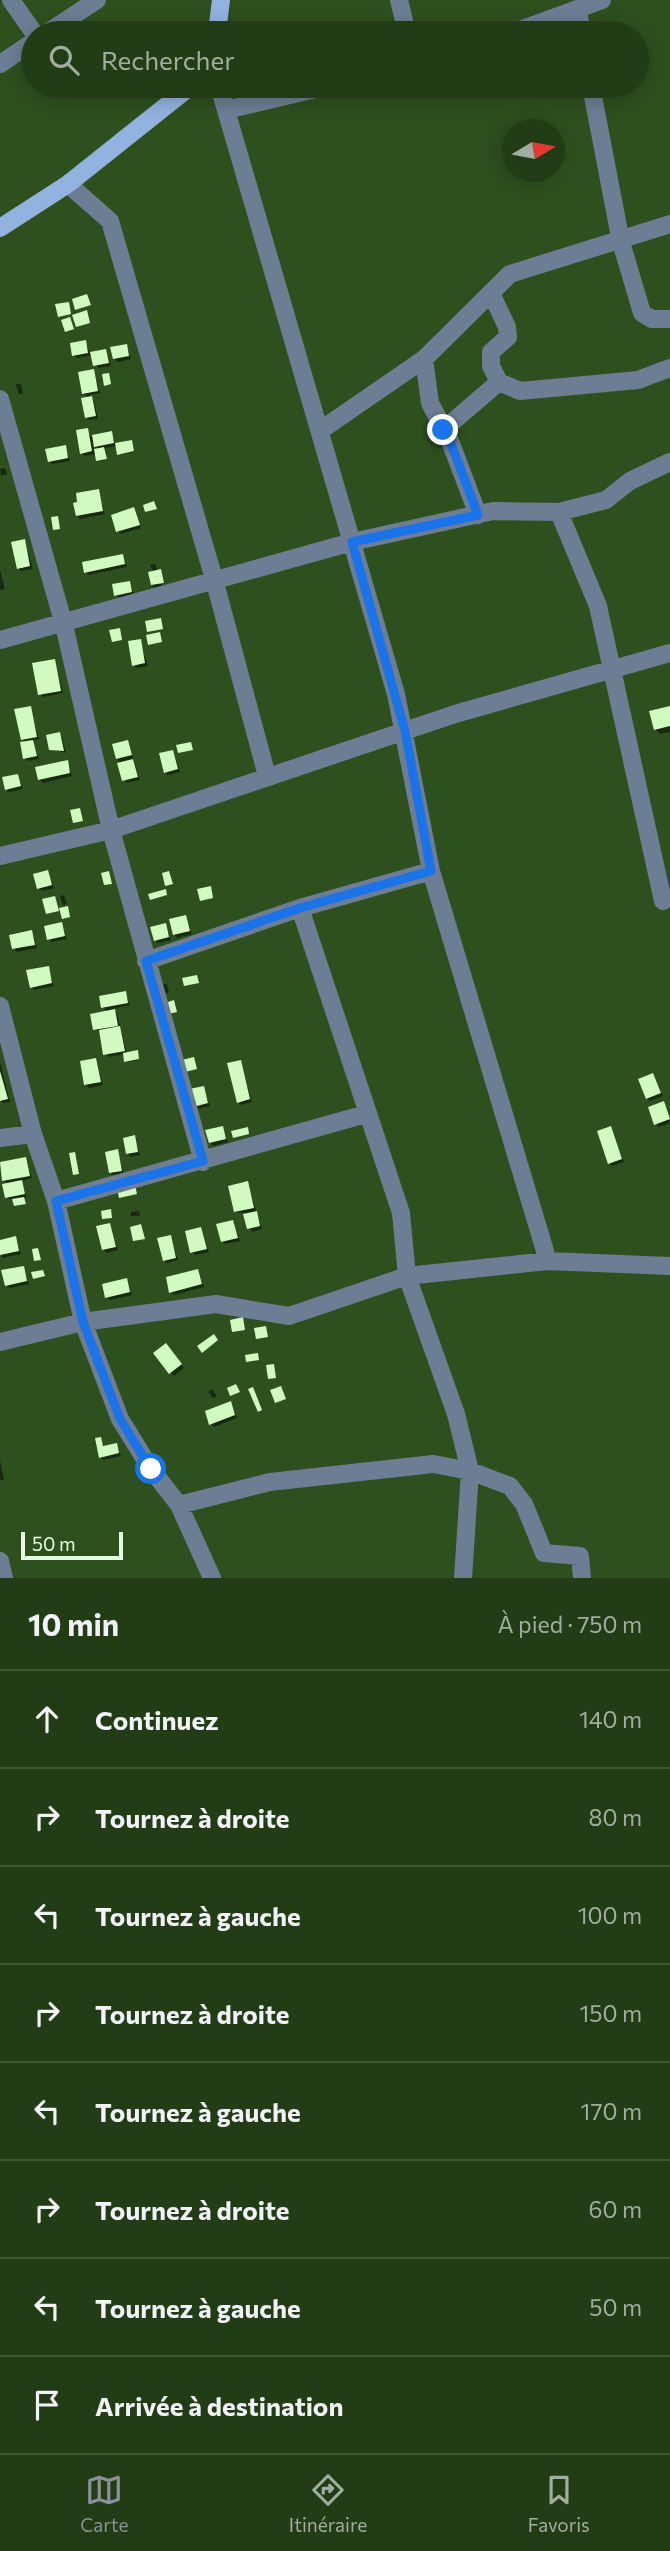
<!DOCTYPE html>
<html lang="fr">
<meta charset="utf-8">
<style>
:root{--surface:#223c16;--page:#2e4723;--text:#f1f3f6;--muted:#a2ada1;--line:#3f5635;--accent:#8c9099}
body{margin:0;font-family:Commissioner,sans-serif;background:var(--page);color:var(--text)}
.compass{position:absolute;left:502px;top:119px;width:63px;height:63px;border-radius:50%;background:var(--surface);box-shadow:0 4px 18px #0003;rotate:80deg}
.scale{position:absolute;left:21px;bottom:18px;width:102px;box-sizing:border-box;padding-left:7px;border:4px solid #e7fcdf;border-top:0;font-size:19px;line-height:24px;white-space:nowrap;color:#e7fcdf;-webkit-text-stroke:5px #2e501e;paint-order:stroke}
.stop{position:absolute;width:21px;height:21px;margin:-16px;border:5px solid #1a73e8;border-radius:50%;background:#fff}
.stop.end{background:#1a73e8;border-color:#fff;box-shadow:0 2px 7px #0008}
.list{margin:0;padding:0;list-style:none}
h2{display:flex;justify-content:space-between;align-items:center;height:91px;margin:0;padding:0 28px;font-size:30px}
h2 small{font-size:23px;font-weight:400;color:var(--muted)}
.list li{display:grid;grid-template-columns:46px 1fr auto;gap:21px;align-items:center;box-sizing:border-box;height:98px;padding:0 28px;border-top:2px solid var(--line)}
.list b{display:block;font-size:26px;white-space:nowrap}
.list em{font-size:23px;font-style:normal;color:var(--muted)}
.icon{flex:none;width:38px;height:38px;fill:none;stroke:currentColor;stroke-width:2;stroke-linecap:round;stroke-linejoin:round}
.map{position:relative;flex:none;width:670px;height:1578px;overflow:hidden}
.search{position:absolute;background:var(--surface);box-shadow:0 4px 18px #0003;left:21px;right:21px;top:21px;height:77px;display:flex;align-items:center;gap:18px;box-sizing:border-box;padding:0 24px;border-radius:38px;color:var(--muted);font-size:26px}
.sheet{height:875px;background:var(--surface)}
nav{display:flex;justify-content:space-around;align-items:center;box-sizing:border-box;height:98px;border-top:2px solid var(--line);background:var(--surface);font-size:19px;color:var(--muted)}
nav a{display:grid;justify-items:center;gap:4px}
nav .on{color:var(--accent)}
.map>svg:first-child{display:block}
.shadow{fill:#0007;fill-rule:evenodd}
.building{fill:#d1fac1}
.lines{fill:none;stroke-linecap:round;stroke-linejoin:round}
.minor{stroke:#6d7d93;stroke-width:18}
.major{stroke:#92b2df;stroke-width:18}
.route{stroke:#1a73e8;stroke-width:9}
</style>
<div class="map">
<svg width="670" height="1578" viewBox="0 0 670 1578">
<rect width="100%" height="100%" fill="#2e501e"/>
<path class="shadow" d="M85,342L90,353L106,350L111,366L98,368L93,355L77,358L74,355Z
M126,346L131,359L118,362L115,359Z
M93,371L100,393L89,395L94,401L98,419L89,420L86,417L89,398L83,393Z
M16,384H21L23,394H19Z
M87,430L91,437L111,433L116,445L132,443L134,452L119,455L117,446L105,448L107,460L99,461L97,454L85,456L82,453ZM92,442L100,450L94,451Z
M65,447L70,461L52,464L49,461Z
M5,468L7,474L1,476L0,469Z
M98,491L105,514L80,519L77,516L79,503Z
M134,509L141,528L121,534L118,531Z
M25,541L33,569L21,571L18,568Z
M122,556L127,567L89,575L86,572Z
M155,564L158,572H161L164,584H161L165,588L156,589L152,585L154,573L150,565Z
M0,570L5,589L0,590Z
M129,582L134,595L119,598L115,595Z
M140,641L148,666L137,668L134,665Z
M54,661L63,693L43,697L40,694Z
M30,708L39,739L32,741L39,759L28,761L25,758L26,743L22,739Z
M670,708V732L660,734L655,729Z
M59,734L62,737L66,753L51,749Z
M128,742L140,780L126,783L122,764L117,759Z
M173,751L180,772L168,775L165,772Z
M67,762L72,776L43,783L39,779Z
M18,776L23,789L9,792L6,789Z
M47,872L54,888L42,891L39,888Z
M64,895L67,904L63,905L60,896Z
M185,917L192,934L177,938L174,934Z
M61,924L67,939L52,942L49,939Z
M165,925L171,940L158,943L155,940Z
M32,932L37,948L17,952L14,948Z
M48,968L54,986L34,990L31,987Z
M161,984H167L169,992L164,994Z
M125,993L130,1005L112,1009L117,1014L127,1054L138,1053L139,1060L127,1062L125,1054L108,1057L101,1032L94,1029L108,1012L103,1007Z
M96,1060L103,1085L89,1088L86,1084Z
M0,1062L10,1102L3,1103L0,1099Z
M240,1062L252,1102L241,1105L238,1102Z
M653,1075L663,1096L650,1101L647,1098Z
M203,1088L210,1106L198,1109L195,1106Z
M664,1103L670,1123L659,1127L656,1124Z
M222,1128L228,1142L213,1146L210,1142Z
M610,1128L624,1162L612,1166L609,1163Z
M134,1137L140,1155L130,1157L127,1153Z
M117,1151L124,1173L113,1175L110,1172Z
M25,1159L32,1178L21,1181L27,1197L24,1198L26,1204L16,1206L14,1200L7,1198L8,1185L4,1180Z
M247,1183L262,1229L252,1232L245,1213L236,1212Z
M139,1211L140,1216H131V1212Z
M233,1222L240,1241L225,1244L222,1241Z
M109,1225L118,1250L106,1253L103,1249Z
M201,1229L209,1252L195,1255L192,1252Z
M170,1237L178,1260L167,1263L164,1260Z
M15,1238L21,1254L2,1258L0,1241Z
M23,1268L29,1284L10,1288L6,1285Z
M198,1271L204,1287L174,1295L171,1292Z
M126,1280L132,1295L110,1300L106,1297Z
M169,1348L184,1368L174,1376L156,1353Z
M212,1389L217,1396L213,1398L208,1392Z
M230,1403L237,1418L214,1427L211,1424Z
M100,1439L105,1448L116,1445L121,1456L103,1460L100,1457Z
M0,1460L4,1480H0Z"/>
<path class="building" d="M87,294L91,305L75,310L72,299Z
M69,302L71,314L58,317L55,304Z
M87,310L90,323L76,327L72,315Z
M70,317L74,329L65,332L61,320Z
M86,340L88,353L72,356L70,343Z
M127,344L129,356L113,359L110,347Z
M106,349L109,363L93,366L90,352Z
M94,369L98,391L82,394L78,372Z
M109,373L111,384L104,386L102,374Z
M92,396L96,416L85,418L81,398Z
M88,428L92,451L80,454L76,430Z
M112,431L114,443L94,447L92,435Z
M132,440L134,451L117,455L115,443Z
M66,445L68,458L48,462L45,449Z
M104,447L107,459L96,461L94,449Z
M99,489L103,511L76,516L73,503L77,502L76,493Z
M154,501L157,509L145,512L143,505Z
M134,507L140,525L116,532L111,515Z
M58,516L60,529L53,530L51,517Z
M25,539L30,566L17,569L11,542Z
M123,554L125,564L84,573L82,562Z
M161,569L164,583L151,585L148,572Z
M130,581L132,592L114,596L112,584Z
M161,618L163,629L147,632L145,621Z
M120,628L122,640L112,642L109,630Z
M160,632L162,642L148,645L146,635Z
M141,639L145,663L132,666L128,641Z
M55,659L61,691L38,695L32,663Z
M31,706L37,737L21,740L14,709Z
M670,706V726L654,730L649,711Z
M60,732L64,751L49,750L46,735Z
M33,740L37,756L23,759L20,742Z
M128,740L132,755L116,759L112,744Z
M191,742L193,750L178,753L176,745Z
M173,750L178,769L164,773L159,753Z
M133,759L138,777L122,781L117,763Z
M68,760L70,773L38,780L35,767Z
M18,774L21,786L5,790L2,777Z
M80,808L83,821L73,823L70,810Z
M48,870L52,885L37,889L33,874Z
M109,871L112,884L104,885L101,873Z
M169,871L173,884L165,886L162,873Z
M211,886L213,898L200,901L197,889Z
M166,889L167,895L150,900L148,894Z
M55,896L59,911L46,914L42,899Z
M68,906L70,917L62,919L59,908Z
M186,915L190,931L173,935L169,919Z
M62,922L65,936L47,940L44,926Z
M166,923L169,937L154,941L150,927Z
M32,930L35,945L12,949L9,935Z
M49,966L52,983L30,988L26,970Z
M197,975L199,983L184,986L182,978Z
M126,991L128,1003L101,1008L99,996Z
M174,1000L177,1012L168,1014L165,1003Z
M115,1009L118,1026L93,1030L90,1014Z
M120,1026L125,1051L103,1055L99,1030Z
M138,1050L139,1059L124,1062L123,1053Z
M194,1057L197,1069L185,1072L182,1060Z
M96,1058L101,1082L84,1085L80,1061Z
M241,1060L250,1099L237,1103L227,1063Z
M0,1071L8,1099L0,1101Z
M653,1073L661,1093L646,1099L638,1079Z
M204,1086L208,1103L193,1107L189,1089Z
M664,1101L670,1119L654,1125L648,1107Z
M223,1126L226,1139L209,1143L205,1130Z
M611,1126L622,1159L608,1164L597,1131Z
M248,1127L249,1134L233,1138L231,1131Z
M135,1135L138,1152L126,1154L123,1138Z
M118,1149L122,1171L109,1173L105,1152Z
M75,1152L79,1174L73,1175L69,1153Z
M26,1157L30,1176L2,1181L0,1162Z
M22,1180L25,1194L5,1198L2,1184Z
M248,1181L254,1208L234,1212L228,1186Z
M135,1185L137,1194L119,1198L117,1188Z
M24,1197L26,1204L14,1206L12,1199Z
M111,1209L112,1218L102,1219L101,1211Z
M257,1211L260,1226L247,1229L243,1214Z
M233,1220L238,1238L221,1242L216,1224Z
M110,1223L116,1247L102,1250L96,1226Z
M141,1224L145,1239L133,1241L130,1227Z
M201,1227L207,1249L190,1253L185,1231Z
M171,1235L176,1258L163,1261L157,1238Z
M16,1236L19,1251L0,1255V1240Z
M38,1248L41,1260L34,1261L32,1249Z
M24,1266L27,1281L5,1286L1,1270Z
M198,1269L202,1284L169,1293L166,1277Z
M43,1270L45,1276L33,1279L31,1272Z
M127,1278L130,1292L105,1298L102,1284Z
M243,1317L245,1330L232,1332L230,1320Z
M266,1326L268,1337L256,1339L254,1328Z
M214,1334L218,1340L202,1353L197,1346Z
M166,1343L182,1364L169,1374L153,1353Z
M258,1353L259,1360L246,1362L245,1355Z
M274,1364L276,1378L268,1379L266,1365Z
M236,1384L240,1392L230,1396L227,1388Z
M281,1386L286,1399L275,1403L270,1390Z
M253,1387L262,1410L258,1412L248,1389Z
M231,1401L235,1415L209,1425L205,1411Z
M101,1437L103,1446L117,1443L119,1453L99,1458L95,1438Z"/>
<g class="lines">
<path class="minor" d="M11,0L34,33
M399,0L407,33
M578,11L582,33
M47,33L97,0
M512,33L602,0
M0,64L33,42
M219,86L396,694L431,871L548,1261
M591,86L621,242L642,313L652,319H670
M226,110L328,86
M68,184L110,221L214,579L267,776
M491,293L507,327L508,337L491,352V366L499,382L520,391L638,380L670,368
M424,359L430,403L450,441L478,515
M0,399L64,625L111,830L203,1162
M321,430L424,359L510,274L670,224
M443,430L499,382
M559,512L598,606L663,901
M0,640L352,542L493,511L559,512L606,500L630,481L670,462
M0,856L111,830L455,714L670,653
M300,908L401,1213L407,1276L456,1414L470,1471L463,1578
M146,961L300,908L431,871
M0,1006L33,1134L56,1201L83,1322L120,1419L151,1469L179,1505L212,1578
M0,1138L33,1134
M56,1201L366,1114
M0,1342L83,1322L216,1304L289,1316L407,1276L548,1261L670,1266
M179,1505L270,1482L433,1464L470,1471L510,1486L524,1504L544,1553L580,1556L582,1578
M0,1561L4,1578"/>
<path class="major" d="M217,33L221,0
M0,228L68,184L191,86"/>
</g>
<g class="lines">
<path class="route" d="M151,1469L120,1419L83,1322L56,1201L203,1161L146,961L300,908L431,871L405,731L352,542L478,515L450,441L443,430"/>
</g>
</svg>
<svg class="compass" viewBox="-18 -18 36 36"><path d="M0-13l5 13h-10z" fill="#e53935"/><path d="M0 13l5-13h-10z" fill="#a2ada1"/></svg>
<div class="scale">50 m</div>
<div class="stop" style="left:151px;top:1469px"></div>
<div class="stop end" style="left:443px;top:430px"></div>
<div class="search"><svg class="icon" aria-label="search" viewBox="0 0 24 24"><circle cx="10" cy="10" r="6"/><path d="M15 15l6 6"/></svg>Rechercher</div>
</div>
<section class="sheet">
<h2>10 min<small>À pied · 750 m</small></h2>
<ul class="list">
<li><svg class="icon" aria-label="ahead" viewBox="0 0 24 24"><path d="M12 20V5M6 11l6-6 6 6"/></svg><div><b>Continuez</b></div><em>140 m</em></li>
<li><svg class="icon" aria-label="right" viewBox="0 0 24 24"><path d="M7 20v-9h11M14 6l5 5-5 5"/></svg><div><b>Tournez à droite</b></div><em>80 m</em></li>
<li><svg class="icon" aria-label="left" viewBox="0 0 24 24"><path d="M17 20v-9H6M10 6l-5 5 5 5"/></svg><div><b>Tournez à gauche</b></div><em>100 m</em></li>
<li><svg class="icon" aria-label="right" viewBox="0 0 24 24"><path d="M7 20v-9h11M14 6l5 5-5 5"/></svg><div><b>Tournez à droite</b></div><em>150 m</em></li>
<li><svg class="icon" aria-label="left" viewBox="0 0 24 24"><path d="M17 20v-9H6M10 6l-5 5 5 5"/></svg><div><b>Tournez à gauche</b></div><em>170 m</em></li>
<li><svg class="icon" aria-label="right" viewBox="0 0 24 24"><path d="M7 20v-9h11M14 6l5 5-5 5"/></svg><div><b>Tournez à droite</b></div><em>60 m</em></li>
<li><svg class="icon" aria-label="left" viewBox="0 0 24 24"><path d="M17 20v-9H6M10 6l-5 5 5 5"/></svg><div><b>Tournez à gauche</b></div><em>50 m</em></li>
<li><svg class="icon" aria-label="arrive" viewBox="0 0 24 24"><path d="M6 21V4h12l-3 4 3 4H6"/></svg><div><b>Arrivée à destination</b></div></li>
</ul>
</section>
<nav>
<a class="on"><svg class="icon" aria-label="map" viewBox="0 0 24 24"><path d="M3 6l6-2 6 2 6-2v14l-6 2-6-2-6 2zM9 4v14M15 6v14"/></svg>Carte</a>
<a><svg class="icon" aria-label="directions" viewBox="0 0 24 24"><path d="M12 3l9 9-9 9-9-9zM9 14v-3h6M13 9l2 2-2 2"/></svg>Itinéraire</a>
<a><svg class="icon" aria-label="saved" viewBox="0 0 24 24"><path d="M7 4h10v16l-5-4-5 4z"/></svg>Favoris</a>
</nav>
